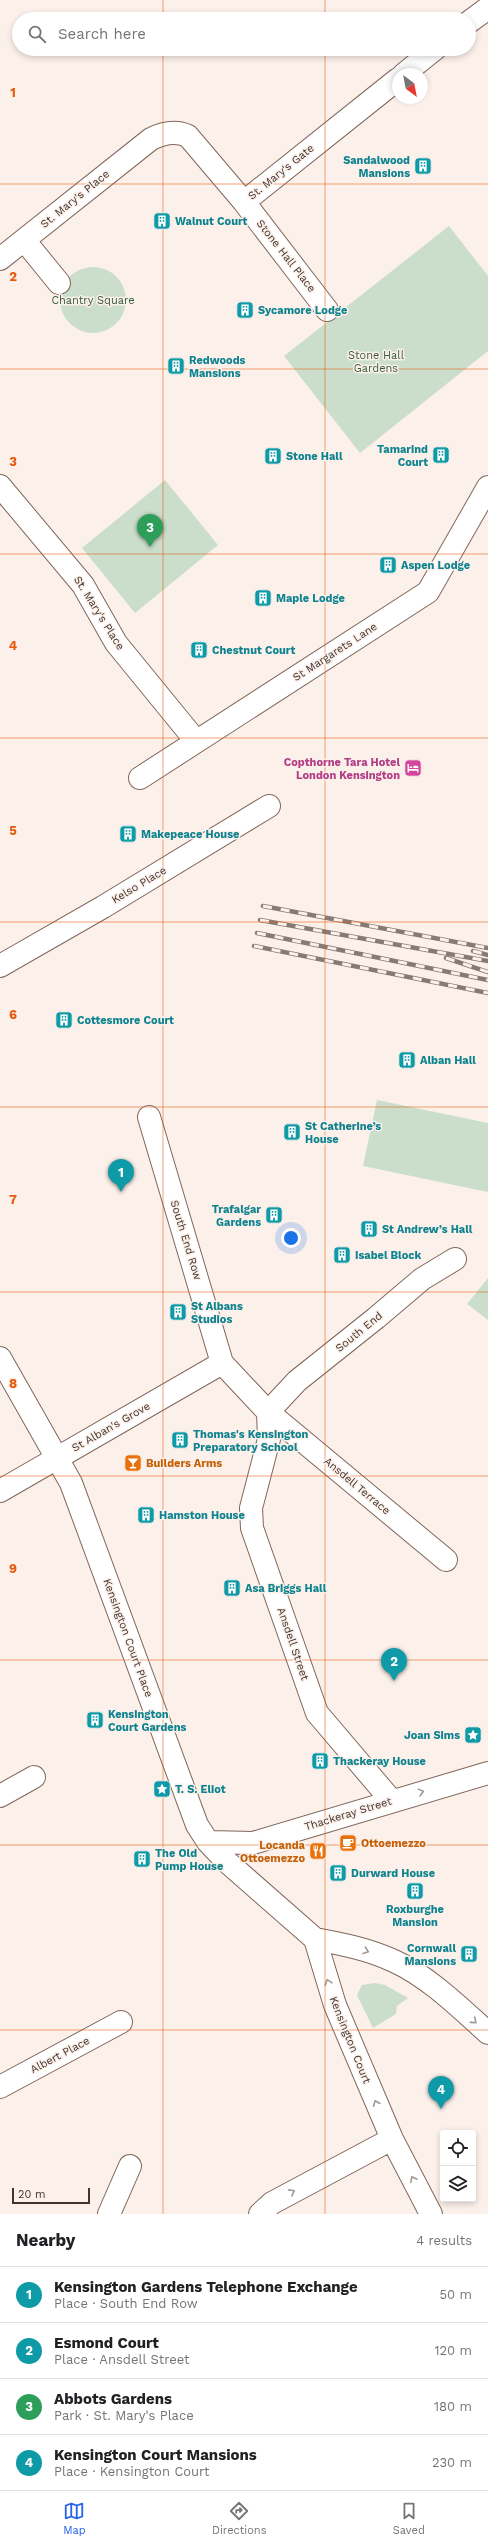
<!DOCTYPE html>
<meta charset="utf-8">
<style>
:root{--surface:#fff;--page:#f2f2f2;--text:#202124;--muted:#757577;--line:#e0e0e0;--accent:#2563eb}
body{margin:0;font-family:"Work Sans",sans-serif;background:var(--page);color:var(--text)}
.controls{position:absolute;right:12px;bottom:12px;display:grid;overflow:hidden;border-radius:4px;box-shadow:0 2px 6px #0003}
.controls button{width:36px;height:36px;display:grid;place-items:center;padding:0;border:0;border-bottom:1px solid var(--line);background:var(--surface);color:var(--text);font:20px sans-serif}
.compass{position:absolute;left:392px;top:68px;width:36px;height:36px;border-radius:50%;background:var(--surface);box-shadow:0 2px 6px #0003;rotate:148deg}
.scale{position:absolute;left:12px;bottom:10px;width:78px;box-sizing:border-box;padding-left:4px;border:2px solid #40342f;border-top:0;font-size:11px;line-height:14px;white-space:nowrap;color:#40342f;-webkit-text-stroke:3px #fcf0ea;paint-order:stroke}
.you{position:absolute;left:291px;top:1238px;width:14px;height:14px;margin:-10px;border:3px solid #fff;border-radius:50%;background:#1a73e8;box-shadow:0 0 0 6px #1a73e833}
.badge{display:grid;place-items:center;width:26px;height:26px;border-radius:50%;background:var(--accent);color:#fff;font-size:13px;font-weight:700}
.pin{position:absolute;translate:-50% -33px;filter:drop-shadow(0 1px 2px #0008)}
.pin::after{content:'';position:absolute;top:21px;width:14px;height:12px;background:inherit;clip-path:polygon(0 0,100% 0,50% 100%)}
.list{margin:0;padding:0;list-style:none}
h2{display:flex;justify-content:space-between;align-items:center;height:52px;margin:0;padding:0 16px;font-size:17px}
h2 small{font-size:13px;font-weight:400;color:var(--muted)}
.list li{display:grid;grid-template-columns:26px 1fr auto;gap:12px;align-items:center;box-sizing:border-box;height:56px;padding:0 16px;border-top:1px solid var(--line)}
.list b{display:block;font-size:15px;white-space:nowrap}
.list p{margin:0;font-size:13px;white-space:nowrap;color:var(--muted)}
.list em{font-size:13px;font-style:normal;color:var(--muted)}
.icon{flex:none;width:22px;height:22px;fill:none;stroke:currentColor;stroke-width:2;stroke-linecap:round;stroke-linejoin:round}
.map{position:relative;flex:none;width:488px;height:2214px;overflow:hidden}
.search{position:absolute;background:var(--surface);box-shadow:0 2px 6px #0003;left:12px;right:12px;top:12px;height:44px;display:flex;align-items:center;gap:10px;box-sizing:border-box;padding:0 14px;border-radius:22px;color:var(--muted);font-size:15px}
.sheet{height:276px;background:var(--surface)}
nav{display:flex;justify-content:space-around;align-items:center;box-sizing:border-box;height:56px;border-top:1px solid var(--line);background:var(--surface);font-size:11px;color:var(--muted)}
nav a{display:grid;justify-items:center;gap:2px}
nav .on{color:var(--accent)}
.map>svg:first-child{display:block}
.green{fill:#cadecb}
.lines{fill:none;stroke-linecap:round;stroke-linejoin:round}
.minor-casing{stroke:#80675b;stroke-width:24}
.minor{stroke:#fff;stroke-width:22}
.rail-casing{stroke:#867a74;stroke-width:4.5}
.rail{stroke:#fcf0ea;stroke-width:3;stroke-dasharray:9;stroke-linecap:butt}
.oneway{stroke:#a09a97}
.grid{fill:none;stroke:#e8590c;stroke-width:1;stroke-opacity:0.55}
.labels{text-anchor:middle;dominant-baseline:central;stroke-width:3;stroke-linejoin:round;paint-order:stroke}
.culture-label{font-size:11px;font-weight:bold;fill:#0d838f;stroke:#fcf0ea;text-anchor:start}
.street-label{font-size:11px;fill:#40342f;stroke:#fcf0ea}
.park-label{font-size:11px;fill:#355d3a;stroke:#fcf0ea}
.hotel-label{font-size:11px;font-weight:bold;fill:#b23c85;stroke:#fcf0ea;text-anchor:end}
.food-label{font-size:11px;font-weight:bold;fill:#c56008;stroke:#fcf0ea;text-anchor:start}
.grid-label{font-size:13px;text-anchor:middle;font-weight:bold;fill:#e8590c;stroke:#fcf0ea;stroke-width:3;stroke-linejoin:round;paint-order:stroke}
</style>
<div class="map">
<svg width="488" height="2214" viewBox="0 0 488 2214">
<rect width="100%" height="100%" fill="#fcf0ea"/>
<path class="green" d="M449,226L488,276V351L360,453L284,356Z
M60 300a33 33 0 1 1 66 0a33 33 0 1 1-66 0Z
M165,480L218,545L135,613L82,548Z
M377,1100L488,1123V1192L363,1166Z
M488,1278V1320L467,1304Z
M375,1983L385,1985L408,1998L397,2006L396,2014L373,2028L357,1995L362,1985Z"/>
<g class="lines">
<defs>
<path id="minor" d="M469,22L488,8
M404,74L435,49
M244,202L327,310
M24,240L59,283
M0,259L151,139C163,133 175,130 188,136L244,202L398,79
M0,486L83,585L116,643L196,741
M140,778L428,592L488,487
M0,966L103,907L269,806
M149,1117L222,1363L268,1412L269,1439L251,1508L252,1528L317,1713L391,1800
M0,1358L71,1483L197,1825L208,1842L226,1861L315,1939L335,2005L392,2139L431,2214
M0,1491L222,1363
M446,1560L268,1412L297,1381L376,1318L422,1279L455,1259
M0,1796L34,1777
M208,1842L253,1843L488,1773
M315,1939C342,1944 368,1949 394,1961C429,1977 459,2007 488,2033
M0,2087L121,2022
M109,2214L130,2166
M260,2214L272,2203L392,2139"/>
</defs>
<use href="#minor" class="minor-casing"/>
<use href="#minor" class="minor"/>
<defs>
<path id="rail" d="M263,906L488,948
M260,920L488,961
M257,933L488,980
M254,946L488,993
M473,951L488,955
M446,958L488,972"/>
</defs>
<use href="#rail" class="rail-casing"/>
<use href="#rail" class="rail"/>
</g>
<defs><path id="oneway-chevron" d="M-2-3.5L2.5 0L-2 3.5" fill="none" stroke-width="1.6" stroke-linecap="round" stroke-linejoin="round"/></defs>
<g class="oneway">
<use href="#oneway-chevron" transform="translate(421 1792) rotate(-15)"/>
<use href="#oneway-chevron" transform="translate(366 1951) rotate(20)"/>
<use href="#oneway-chevron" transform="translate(328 1982) rotate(-107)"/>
<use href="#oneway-chevron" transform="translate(474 2021) rotate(41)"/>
<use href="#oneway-chevron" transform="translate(376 2103) rotate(-113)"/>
<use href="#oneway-chevron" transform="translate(413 2179) rotate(-117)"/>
<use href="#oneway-chevron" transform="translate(292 2192) rotate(-28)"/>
</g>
<path class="grid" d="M163,0V19M325,0V19M163,49V2214M325,49V2214M0,184H488M0,369H488M0,554H488M0,738H488M0,922H488M0,1107H488M0,1292H488M0,1476H488M0,1660H488M0,1845H488M0,2030H488"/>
<defs>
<symbol id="building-square" viewBox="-11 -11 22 22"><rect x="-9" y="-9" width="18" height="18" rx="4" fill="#0f9aa8" stroke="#fcf0ea"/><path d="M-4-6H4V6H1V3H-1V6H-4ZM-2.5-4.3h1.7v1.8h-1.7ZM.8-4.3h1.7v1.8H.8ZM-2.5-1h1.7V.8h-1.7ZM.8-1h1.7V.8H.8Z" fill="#fff"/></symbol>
<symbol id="hotel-square" viewBox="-11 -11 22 22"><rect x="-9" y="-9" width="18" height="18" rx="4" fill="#d1479c" stroke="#fcf0ea"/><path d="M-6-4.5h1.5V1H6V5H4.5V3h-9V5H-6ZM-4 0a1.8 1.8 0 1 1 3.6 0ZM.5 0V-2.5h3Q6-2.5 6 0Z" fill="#fff"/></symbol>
<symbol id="bar-square" viewBox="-11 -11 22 22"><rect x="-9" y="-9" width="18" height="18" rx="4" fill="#e8710a" stroke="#fcf0ea"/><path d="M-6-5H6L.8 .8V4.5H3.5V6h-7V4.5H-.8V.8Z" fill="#fff"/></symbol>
<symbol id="sight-square" viewBox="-11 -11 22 22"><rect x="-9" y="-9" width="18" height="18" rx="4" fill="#0f9aa8" stroke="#fcf0ea"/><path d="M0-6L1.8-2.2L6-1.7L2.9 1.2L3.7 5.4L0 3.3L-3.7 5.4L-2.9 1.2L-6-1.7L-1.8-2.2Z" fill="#fff"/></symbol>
<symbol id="cafe-square" viewBox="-11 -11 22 22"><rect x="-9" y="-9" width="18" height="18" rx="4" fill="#e8710a" stroke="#fcf0ea"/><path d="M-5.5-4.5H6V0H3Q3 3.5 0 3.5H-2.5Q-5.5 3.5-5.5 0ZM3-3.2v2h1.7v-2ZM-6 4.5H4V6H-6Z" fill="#fff"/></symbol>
<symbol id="restaurant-square" viewBox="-11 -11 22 22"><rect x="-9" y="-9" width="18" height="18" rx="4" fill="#e8710a" stroke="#fcf0ea"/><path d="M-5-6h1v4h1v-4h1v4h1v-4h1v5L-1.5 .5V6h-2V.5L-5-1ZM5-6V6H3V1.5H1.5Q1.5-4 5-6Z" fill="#fff"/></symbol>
</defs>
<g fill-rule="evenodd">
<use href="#building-square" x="413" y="156" width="20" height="20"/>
<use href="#building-square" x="152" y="211" width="20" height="20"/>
<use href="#building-square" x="235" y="300" width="20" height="20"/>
<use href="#building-square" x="166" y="356" width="20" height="20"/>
<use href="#building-square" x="431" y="445" width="20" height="20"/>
<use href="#building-square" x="263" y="446" width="20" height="20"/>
<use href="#building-square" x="378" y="555" width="20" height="20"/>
<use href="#building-square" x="253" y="588" width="20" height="20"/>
<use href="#building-square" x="189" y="640" width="20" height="20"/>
<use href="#hotel-square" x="403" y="758" width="20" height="20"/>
<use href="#building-square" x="118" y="824" width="20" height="20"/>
<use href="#building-square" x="54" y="1010" width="20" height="20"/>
<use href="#building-square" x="397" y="1050" width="20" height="20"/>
<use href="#building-square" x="282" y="1122" width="20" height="20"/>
<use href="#building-square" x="264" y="1205" width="20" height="20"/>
<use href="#building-square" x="359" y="1219" width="20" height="20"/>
<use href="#building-square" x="332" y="1245" width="20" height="20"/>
<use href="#building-square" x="168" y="1302" width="20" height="20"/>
<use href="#building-square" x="170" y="1430" width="20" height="20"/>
<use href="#bar-square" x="123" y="1453" width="20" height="20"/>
<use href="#building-square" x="136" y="1505" width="20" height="20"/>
<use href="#building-square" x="222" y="1578" width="20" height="20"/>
<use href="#building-square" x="85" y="1710" width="20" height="20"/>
<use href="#sight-square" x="463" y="1725" width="20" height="20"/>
<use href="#building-square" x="310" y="1751" width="20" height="20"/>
<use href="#sight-square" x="152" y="1779" width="20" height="20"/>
<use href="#cafe-square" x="338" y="1833" width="20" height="20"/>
<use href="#restaurant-square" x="308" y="1841" width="20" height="20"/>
<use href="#building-square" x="132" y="1849" width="20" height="20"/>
<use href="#building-square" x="328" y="1863" width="20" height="20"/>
<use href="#building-square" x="405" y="1881" width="20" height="20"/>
<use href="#building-square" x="459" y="1944" width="20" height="20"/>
</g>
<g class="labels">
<g class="culture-label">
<text x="410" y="160" text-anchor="end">Sandalwood<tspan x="410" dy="13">Mansions</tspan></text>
<text x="175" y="221">Walnut Court</text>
<text x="258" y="310">Sycamore Lodge</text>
<text x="189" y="360">Redwoods<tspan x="189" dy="13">Mansions</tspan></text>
<text x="428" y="449" text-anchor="end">Tamarind<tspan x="428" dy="13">Court</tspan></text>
<text x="286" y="456">Stone Hall</text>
<text x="401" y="565">Aspen Lodge</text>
<text x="276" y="598">Maple Lodge</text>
<text x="212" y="650">Chestnut Court</text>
<text x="141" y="834">Makepeace House</text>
<text x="77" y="1020">Cottesmore Court</text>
<text x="420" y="1060">Alban Hall</text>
<text x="305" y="1126">St Catherine’s<tspan x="305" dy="13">House</tspan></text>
<text x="261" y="1209" text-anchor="end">Trafalgar<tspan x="261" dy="13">Gardens</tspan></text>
<text x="382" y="1229">St Andrew’s Hall</text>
<text x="355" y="1255">Isabel Block</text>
<text x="191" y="1306">St Albans<tspan x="191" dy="13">Studios</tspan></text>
<text x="193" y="1434">Thomas's Kensington<tspan x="193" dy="13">Preparatory School</tspan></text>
<text x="159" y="1515">Hamston House</text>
<text x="245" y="1588">Asa Briggs Hall</text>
<text x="108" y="1714">Kensington<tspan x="108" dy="13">Court Gardens</tspan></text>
<text x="460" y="1735" text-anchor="end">Joan Sims</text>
<text x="333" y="1761">Thackeray House</text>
<text x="175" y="1789">T. S. Eliot</text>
<text x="155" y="1853">The Old<tspan x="155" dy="13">Pump House</tspan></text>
<text x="351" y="1873">Durward House</text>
<text x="415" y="1909" text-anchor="middle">Roxburghe<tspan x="415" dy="13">Mansion</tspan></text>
<text x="456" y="1948" text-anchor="end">Cornwall<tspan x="456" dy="13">Mansions</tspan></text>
</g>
<g class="street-label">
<text transform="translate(281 172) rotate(-39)">St. Mary's Gate</text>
<text transform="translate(75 199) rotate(-39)">St. Mary's Place</text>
<text transform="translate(286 256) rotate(52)">Stone Hall Place</text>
<text transform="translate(99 613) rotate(58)">St. Mary's Place</text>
<text transform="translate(335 652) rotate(-33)">St Margarets Lane</text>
<text transform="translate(139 885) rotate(-31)">Kelso Place</text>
<text transform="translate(186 1240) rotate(73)">South End Row</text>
<text transform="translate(359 1332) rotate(-39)">South End</text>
<text transform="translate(111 1427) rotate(-30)">St Alban's Grove</text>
<text transform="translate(357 1486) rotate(40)">Ansdell Terrace</text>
<text transform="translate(128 1638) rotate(70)">Kensington Court Place</text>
<text transform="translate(293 1644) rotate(71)">Ansdell Street</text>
<text transform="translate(348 1814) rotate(-17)">Thackeray Street</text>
<text transform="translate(350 2040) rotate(68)">Kensington Court</text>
<text transform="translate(60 2055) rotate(-28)">Albert Place</text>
</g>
<g class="park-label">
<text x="93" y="300">Chantry Square</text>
<text x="376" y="355">Stone Hall<tspan x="376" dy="13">Gardens</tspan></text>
</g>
<g class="hotel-label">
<text x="400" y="762">Copthorne Tara Hotel<tspan x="400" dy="13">London Kensington</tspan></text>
</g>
<g class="food-label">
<text x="146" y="1463">Builders Arms</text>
<text x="361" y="1843">Ottoemezzo</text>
<text x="305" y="1845" text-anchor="end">Locanda<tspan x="305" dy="13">Ottoemezzo</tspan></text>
</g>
</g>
<g class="grid-label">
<text x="13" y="97">1</text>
<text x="13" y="281">2</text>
<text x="13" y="466">3</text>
<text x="13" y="650">4</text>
<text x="13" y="835">5</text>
<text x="13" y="1019">6</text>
<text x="13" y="1204">7</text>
<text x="13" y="1388">8</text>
<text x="13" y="1573">9</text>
</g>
</svg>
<div class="controls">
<button><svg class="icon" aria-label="locate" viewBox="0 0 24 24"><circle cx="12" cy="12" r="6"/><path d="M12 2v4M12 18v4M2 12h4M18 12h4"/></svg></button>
<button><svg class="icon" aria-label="layers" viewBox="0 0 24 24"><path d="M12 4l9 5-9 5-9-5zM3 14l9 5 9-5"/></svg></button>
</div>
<svg class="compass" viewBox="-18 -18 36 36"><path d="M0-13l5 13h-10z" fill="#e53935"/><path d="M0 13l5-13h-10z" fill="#757577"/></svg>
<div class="scale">20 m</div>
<div class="you"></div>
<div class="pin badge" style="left:121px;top:1192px;background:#0f9aa8">1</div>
<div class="pin badge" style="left:394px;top:1681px;background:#0f9aa8">2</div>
<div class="pin badge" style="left:150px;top:547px;background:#2e9e5b">3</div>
<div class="pin badge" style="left:441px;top:2109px;background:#0f9aa8">4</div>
<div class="search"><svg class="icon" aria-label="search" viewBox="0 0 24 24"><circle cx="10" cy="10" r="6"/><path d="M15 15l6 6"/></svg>Search here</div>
</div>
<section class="sheet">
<h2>Nearby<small>4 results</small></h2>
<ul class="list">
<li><span class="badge" style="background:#0f9aa8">1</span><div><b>Kensington Gardens Telephone Exchange</b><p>Place · South End Row</p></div><em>50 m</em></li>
<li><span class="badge" style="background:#0f9aa8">2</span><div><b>Esmond Court</b><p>Place · Ansdell Street</p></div><em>120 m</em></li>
<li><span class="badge" style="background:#2e9e5b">3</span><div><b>Abbots Gardens</b><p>Park · St. Mary's Place</p></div><em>180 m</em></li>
<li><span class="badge" style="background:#0f9aa8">4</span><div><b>Kensington Court Mansions</b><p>Place · Kensington Court</p></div><em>230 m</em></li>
</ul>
</section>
<nav>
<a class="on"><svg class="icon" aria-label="map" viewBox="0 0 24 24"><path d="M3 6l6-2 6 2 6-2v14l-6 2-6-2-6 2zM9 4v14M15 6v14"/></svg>Map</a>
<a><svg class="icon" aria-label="directions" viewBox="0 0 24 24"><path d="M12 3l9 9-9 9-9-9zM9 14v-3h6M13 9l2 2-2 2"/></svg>Directions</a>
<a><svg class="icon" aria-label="saved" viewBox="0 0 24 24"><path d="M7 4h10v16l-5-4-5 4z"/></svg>Saved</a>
</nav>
